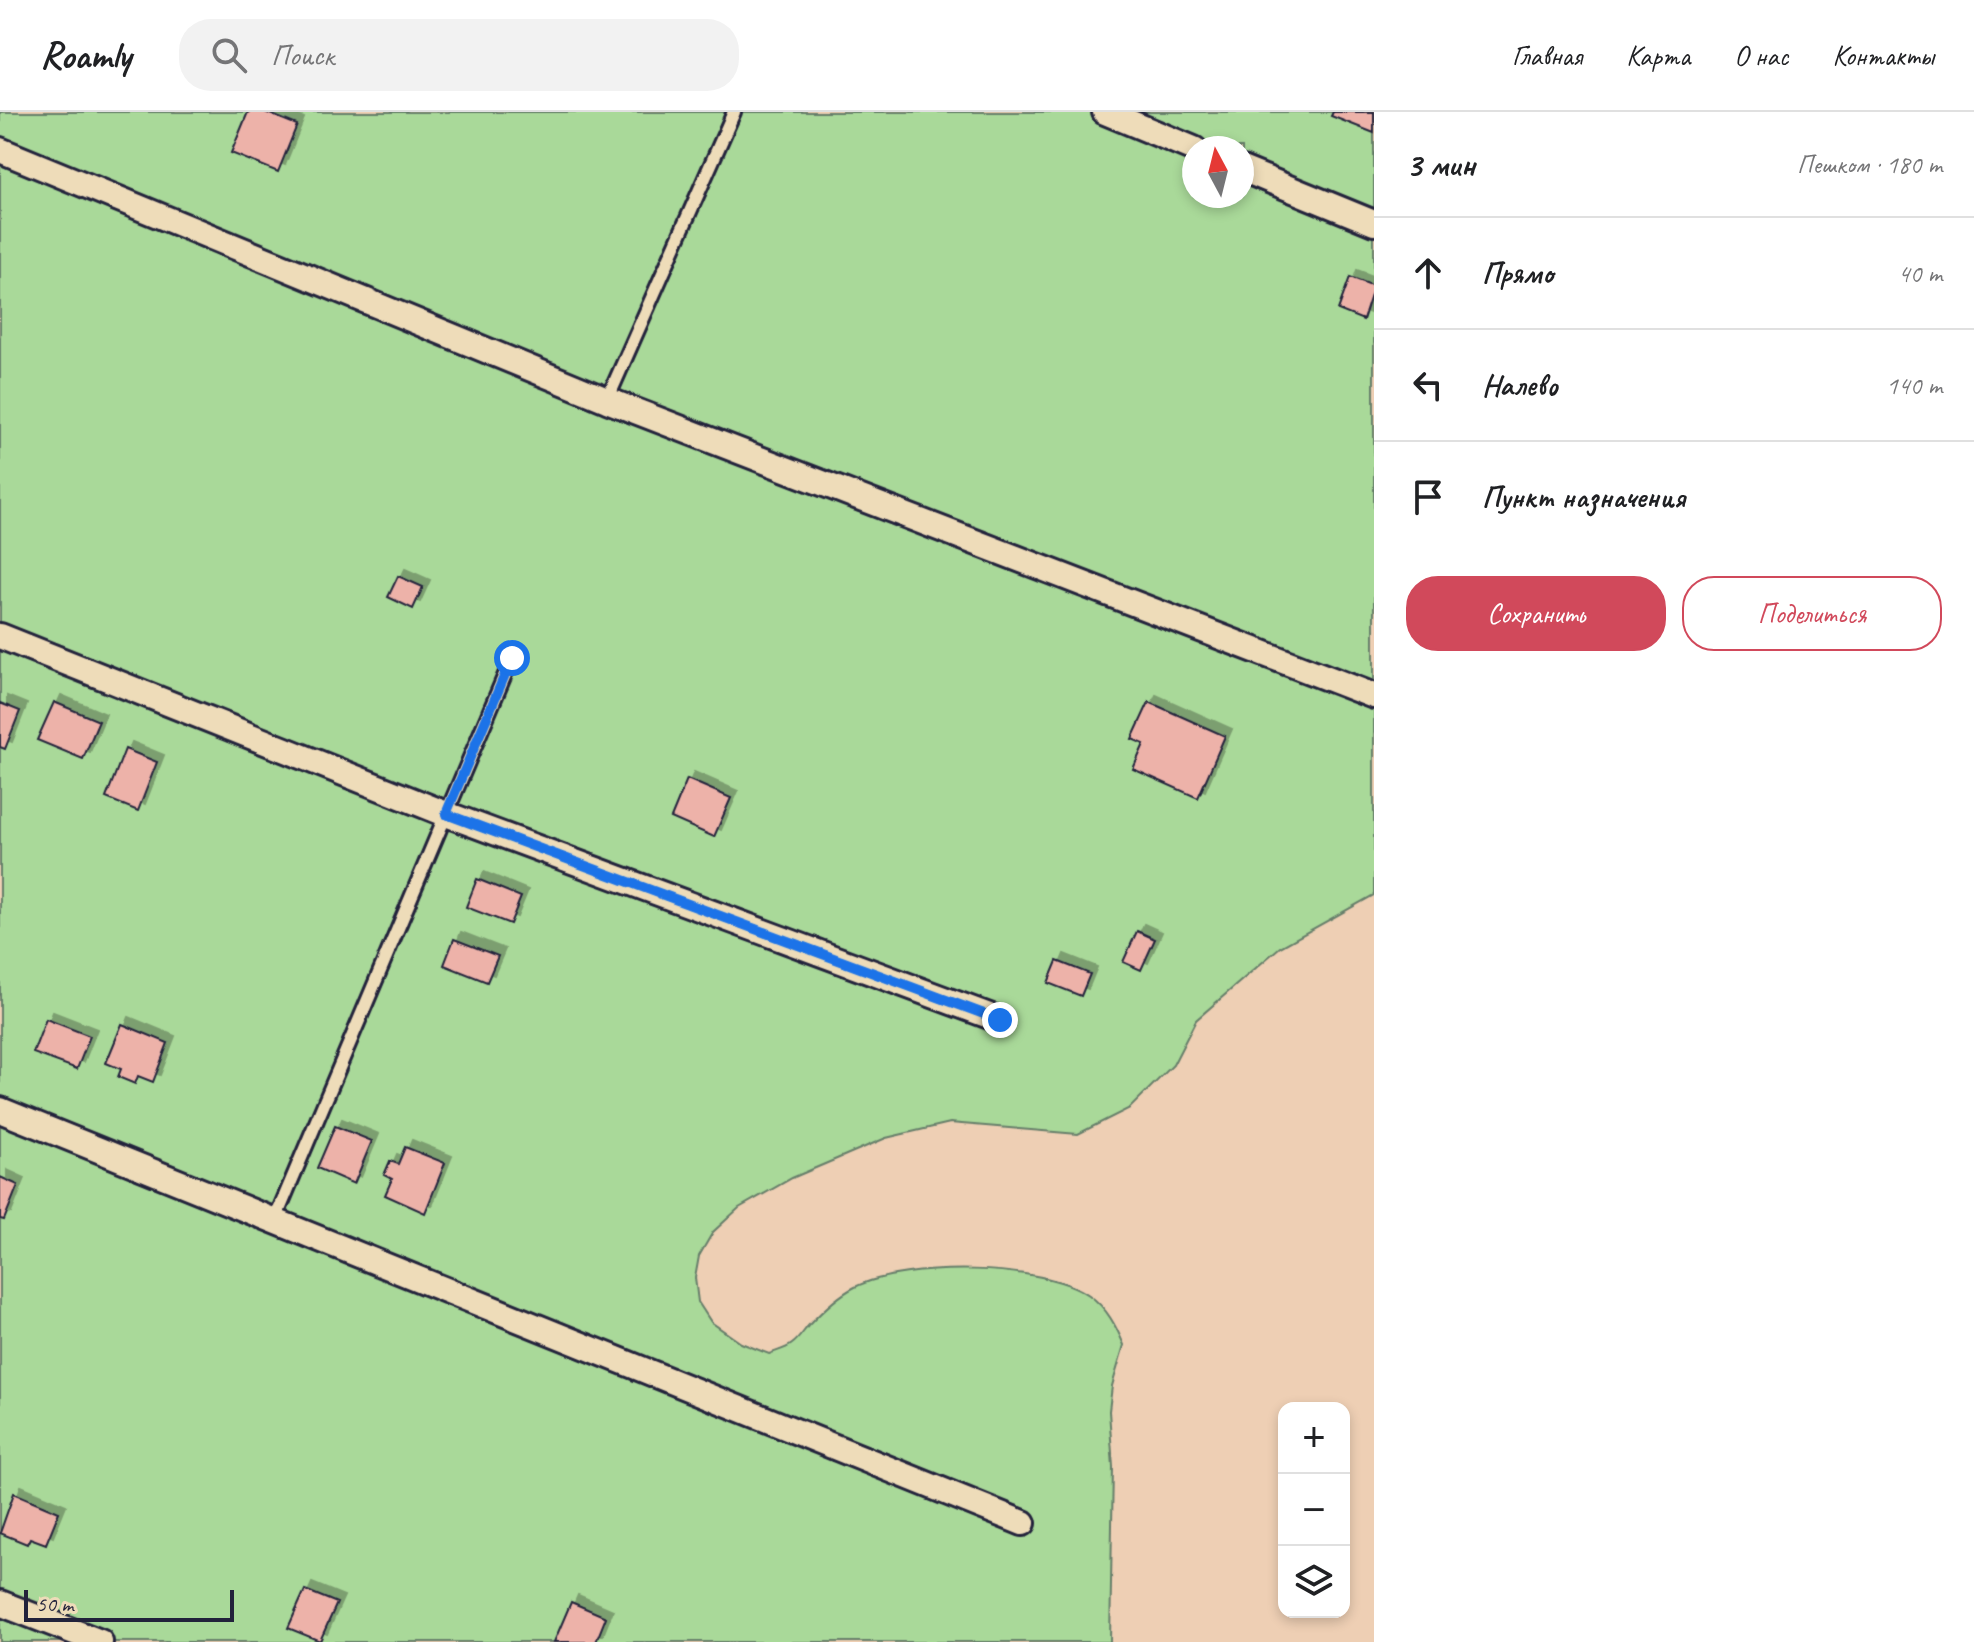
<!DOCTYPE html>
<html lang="ru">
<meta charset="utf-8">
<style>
:root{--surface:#fff;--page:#f2f2f2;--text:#202124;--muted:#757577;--line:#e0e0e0;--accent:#d1495b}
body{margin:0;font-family:Caveat,sans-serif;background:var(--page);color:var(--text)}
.controls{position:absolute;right:24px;bottom:24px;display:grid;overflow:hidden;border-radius:16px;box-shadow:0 4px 12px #0003}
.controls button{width:72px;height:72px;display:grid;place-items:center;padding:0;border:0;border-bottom:2px solid var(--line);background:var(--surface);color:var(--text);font:40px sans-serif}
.compass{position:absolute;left:1182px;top:24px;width:72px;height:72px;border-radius:50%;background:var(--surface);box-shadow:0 4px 12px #0003;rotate:353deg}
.scale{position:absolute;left:24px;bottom:20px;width:210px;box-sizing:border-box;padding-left:8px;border:4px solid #22223b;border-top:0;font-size:22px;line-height:28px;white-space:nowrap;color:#22223b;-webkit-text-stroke:6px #eedcb9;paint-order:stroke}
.stop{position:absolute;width:24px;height:24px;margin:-18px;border:6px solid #1a73e8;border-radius:50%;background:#fff}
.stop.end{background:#1a73e8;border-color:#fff;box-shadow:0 2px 8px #0008}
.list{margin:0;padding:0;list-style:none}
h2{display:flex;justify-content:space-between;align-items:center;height:104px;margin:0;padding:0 32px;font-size:34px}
h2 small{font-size:26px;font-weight:400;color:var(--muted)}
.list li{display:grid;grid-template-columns:52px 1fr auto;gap:24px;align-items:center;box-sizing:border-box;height:112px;padding:0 32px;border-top:2px solid var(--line)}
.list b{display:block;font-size:30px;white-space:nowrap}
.list em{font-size:26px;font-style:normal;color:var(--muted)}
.actions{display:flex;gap:16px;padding:24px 32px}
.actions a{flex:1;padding:18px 0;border:2px solid var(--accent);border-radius:32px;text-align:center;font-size:28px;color:var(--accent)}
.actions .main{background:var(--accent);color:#fff}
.icon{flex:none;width:44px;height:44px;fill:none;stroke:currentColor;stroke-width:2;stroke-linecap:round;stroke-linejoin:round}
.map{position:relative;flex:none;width:1374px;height:1530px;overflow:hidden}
header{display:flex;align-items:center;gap:48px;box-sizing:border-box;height:112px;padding:0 40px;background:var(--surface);border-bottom:2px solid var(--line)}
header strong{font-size:38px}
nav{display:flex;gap:44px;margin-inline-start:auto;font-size:28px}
.search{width:560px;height:72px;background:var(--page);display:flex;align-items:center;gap:20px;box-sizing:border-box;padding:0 28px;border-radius:32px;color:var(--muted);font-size:30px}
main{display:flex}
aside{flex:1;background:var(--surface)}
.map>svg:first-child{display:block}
.green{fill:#a9d999;stroke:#667e6a;stroke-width:2;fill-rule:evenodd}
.building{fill:#edb2a9;stroke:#22223b;stroke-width:2;filter:url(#shadow)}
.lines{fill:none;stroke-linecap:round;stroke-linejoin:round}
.service-casing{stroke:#22223b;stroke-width:18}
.minor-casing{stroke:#22223b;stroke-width:30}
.service{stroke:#eedcb9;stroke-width:12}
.minor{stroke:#eedcb9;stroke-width:24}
.route{stroke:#1a73e8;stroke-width:10}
</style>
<header>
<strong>Roamly</strong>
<div class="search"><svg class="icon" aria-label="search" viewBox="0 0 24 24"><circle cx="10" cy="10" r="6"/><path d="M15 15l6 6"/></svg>Поиск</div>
<nav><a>Главная</a><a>Карта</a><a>О нас</a><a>Контакты</a></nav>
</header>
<main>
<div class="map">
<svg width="1374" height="1530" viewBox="0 0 1374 1530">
<defs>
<filter id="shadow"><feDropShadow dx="7" dy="-7" stdDeviation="0" flood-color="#0004"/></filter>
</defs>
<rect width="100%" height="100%" fill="#eecfb4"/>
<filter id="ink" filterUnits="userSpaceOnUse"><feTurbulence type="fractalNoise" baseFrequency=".0125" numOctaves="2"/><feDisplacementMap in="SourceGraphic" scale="16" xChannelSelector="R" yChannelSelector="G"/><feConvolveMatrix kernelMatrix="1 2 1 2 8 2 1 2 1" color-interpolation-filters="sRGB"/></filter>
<g filter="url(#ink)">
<path class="green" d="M0,0H1374V783L1280,835L1196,908L1173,953L1130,996L1078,1022L950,1011L886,1026L792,1066L739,1096L713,1120L699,1144L695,1166L698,1190L711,1210L741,1231L769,1242C776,1239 786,1237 792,1232C798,1228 803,1220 808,1214C821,1200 837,1184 855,1175C905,1150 1043,1151 1089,1183C1107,1196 1116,1214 1124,1233L1112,1274L1109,1299L1113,1355L1110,1530H0ZM1194,36H1242V84H1194Z"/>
<path class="building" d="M248,0H265L297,13L278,60L231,41Z
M1333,0H1374V21L1331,4Z
M1350,165L1374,174L1363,208L1338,198Z
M398,464L423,475L413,497L388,485Z
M54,590L99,609L83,647L37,628Z
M1149,590L1225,624L1198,686L1133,657L1144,632L1132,627Z
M0,591L20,599L5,637L0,635Z
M125,637L157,650L138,699L106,686Z
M687,667L731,686L714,725L671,706Z
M477,767L521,785L510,812L466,795Z
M1137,819L1155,827L1141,858L1123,850Z
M454,827L498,844L487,870L444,853Z
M1057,849L1090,862L1081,884L1048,871Z
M46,907L90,924L77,957L33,941Z
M122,912L168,931L153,970L138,964L135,972L118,965L121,957L106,951Z
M335,1014L372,1029L354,1072L317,1056Z
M405,1035L445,1051L425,1101L385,1083L392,1067L384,1063L390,1049L398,1052Z
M0,1065L18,1073L4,1108L0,1107Z
M14,1381L59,1400L46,1432L30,1426L27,1432L0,1421Z
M305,1478L337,1491L320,1529L288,1516Z
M571,1490L606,1505L596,1530H554Z"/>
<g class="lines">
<defs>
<path id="service" d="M607,288L734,0
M274,1110L512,546"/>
<path id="minor" d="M1105,0L1194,37
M0,38L607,288L1374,584
M1242,57L1374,111
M0,524L446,702L1000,908
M0,998L1023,1411
M0,1491L100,1530"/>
</defs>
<use href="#service" class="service-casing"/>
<use href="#minor" class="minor-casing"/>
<use href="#service" class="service"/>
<use href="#minor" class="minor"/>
</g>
</g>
<g class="lines" filter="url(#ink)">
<path class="route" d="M512,546L446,702L1000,908"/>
</g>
</svg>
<div class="controls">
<button>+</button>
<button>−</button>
<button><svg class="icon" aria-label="layers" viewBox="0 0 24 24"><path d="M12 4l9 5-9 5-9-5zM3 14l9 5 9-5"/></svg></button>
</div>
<svg class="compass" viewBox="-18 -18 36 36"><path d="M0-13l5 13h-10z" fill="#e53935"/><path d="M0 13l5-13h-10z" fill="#757577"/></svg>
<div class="scale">50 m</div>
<div class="stop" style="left:512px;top:546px"></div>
<div class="stop end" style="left:1000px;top:908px"></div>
</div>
<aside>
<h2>3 мин<small>Пешком · 180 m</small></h2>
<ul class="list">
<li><svg class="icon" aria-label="ahead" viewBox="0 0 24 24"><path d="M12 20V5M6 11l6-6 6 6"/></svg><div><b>Прямо</b></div><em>40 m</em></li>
<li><svg class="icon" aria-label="left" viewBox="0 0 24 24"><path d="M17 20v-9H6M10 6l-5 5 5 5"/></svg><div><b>Налево</b></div><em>140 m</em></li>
<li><svg class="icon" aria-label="arrive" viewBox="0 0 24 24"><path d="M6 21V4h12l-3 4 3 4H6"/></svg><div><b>Пункт назначения</b></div></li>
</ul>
<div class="actions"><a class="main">Сохранить</a><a>Поделиться</a></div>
</aside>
</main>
